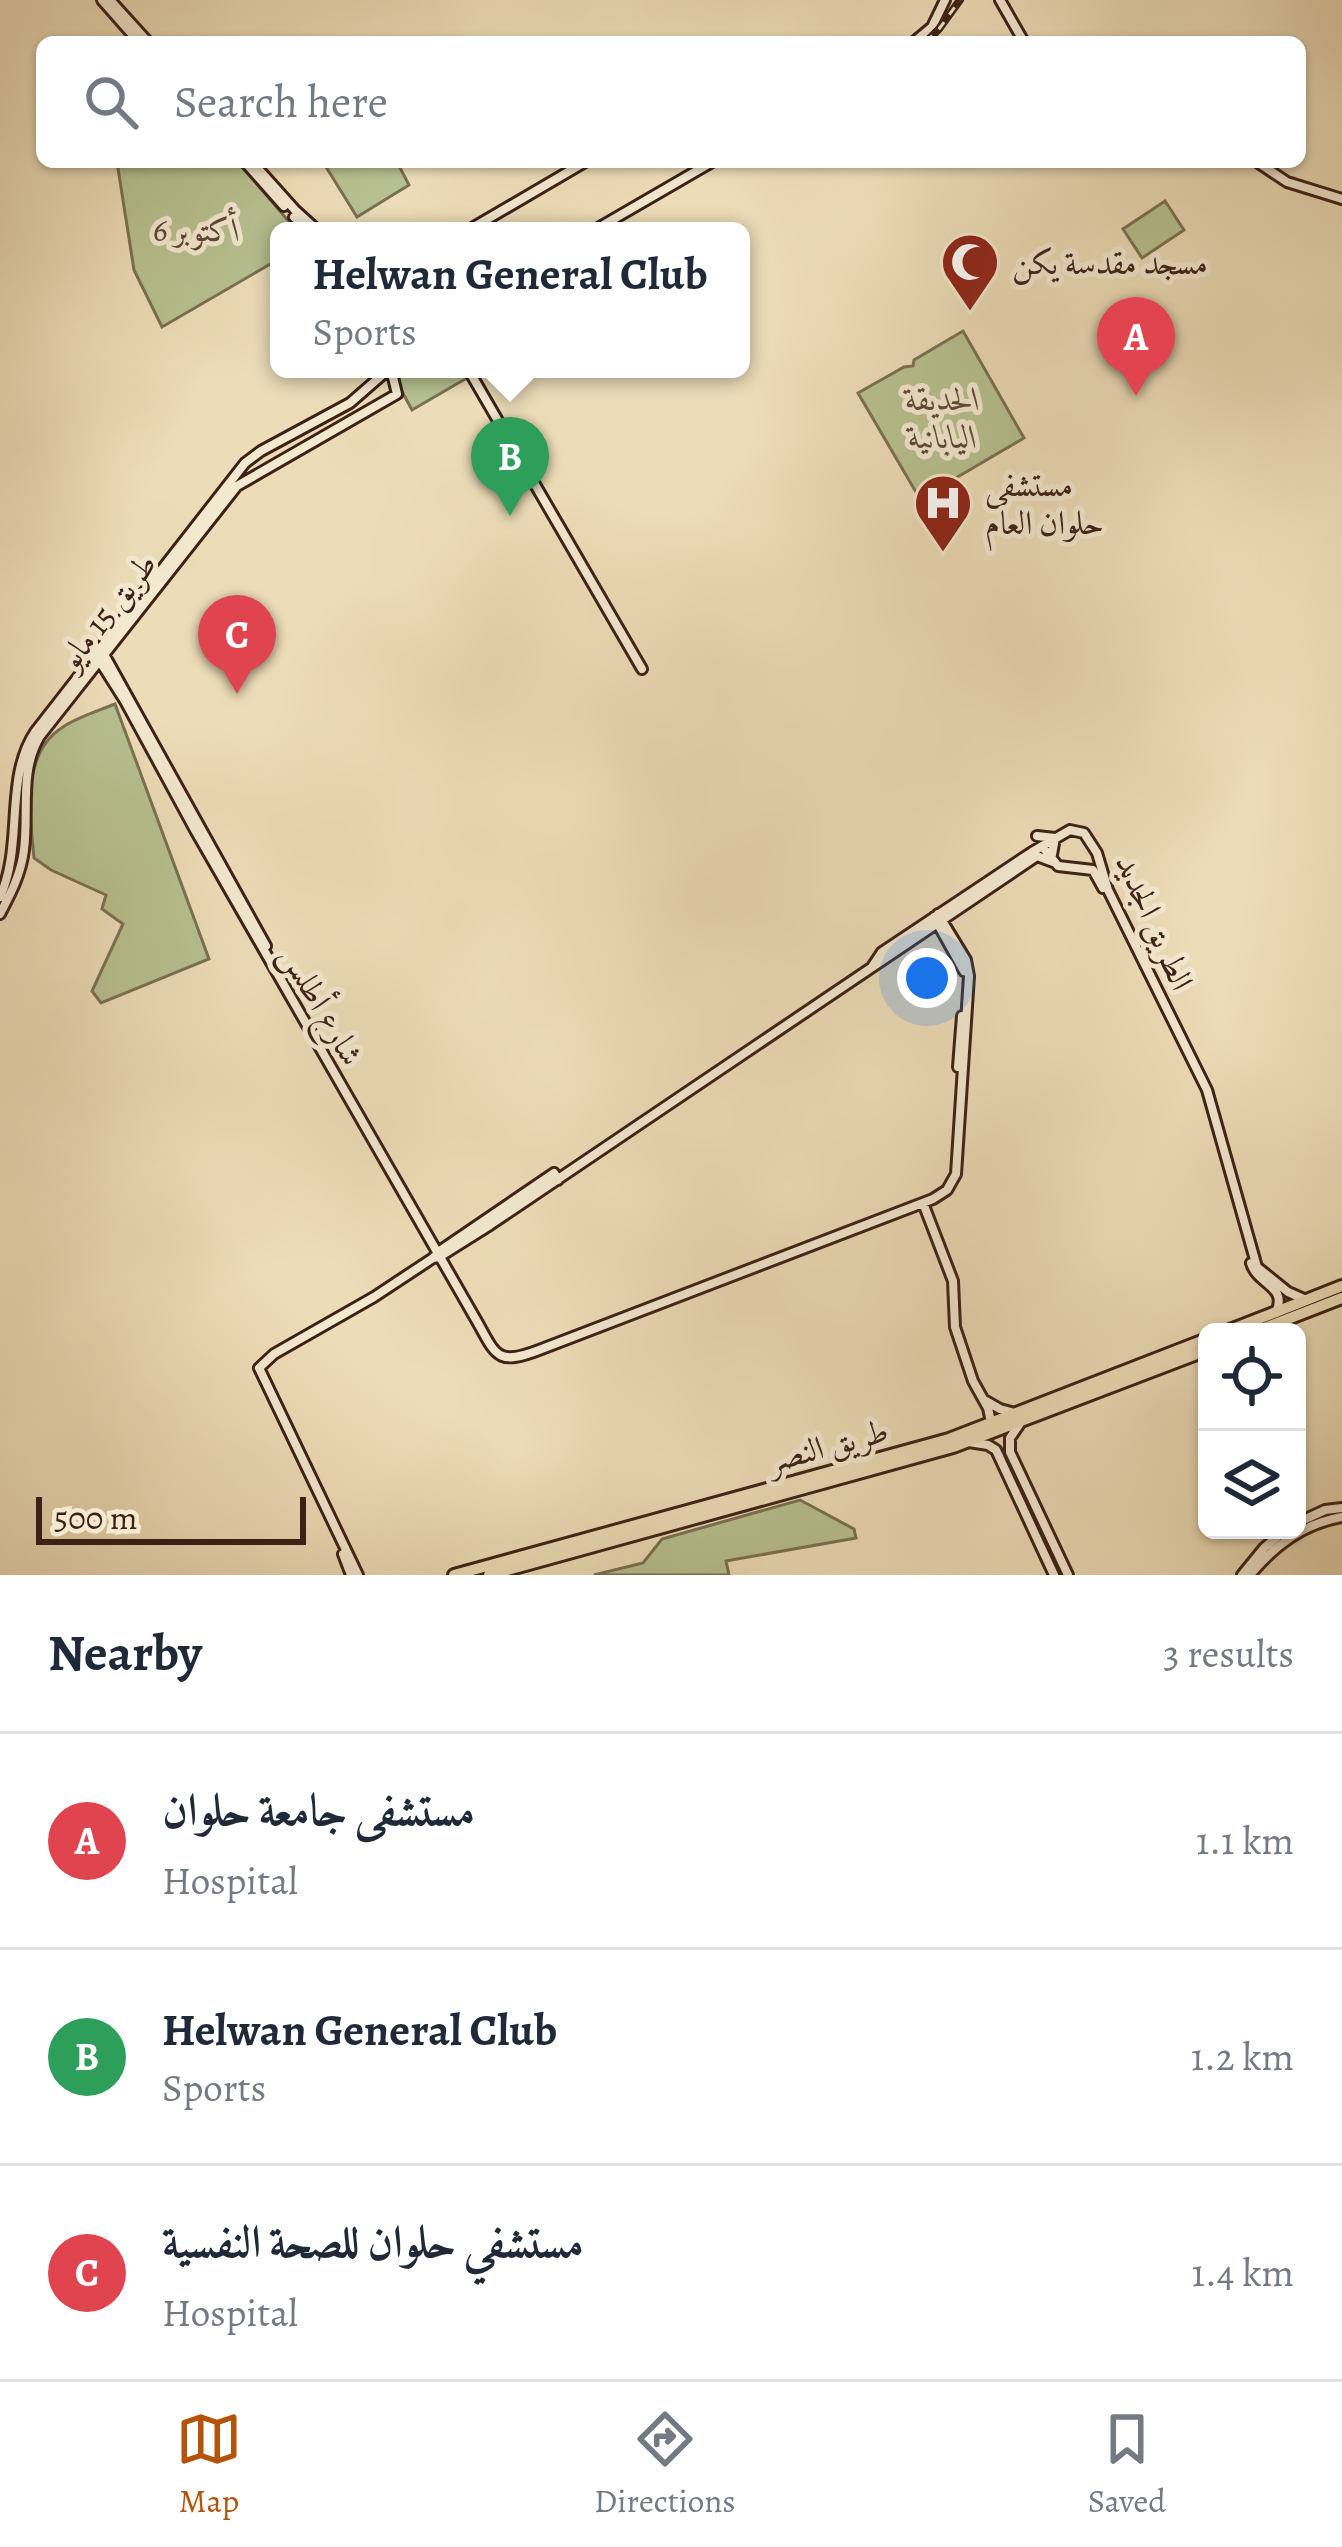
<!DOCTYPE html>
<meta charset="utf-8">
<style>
:root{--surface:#fff;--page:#f2f2f3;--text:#1f2937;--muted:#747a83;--line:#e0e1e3;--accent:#b45309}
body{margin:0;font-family:Alegreya,Amiri,serif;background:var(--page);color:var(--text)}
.controls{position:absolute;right:36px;bottom:36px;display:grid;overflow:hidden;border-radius:18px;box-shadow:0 3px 9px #0004}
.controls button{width:108px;height:108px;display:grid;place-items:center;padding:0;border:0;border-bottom:3px solid var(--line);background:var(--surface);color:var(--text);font:60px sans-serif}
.scale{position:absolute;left:36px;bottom:30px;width:270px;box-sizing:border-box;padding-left:12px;border:6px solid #3d2117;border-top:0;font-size:33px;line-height:42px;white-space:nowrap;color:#3d2117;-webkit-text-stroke:9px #f3e8d0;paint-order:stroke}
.you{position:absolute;left:927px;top:978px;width:42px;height:42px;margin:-30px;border:9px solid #fff;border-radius:50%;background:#1a73e8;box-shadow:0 0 0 18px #1a73e833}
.badge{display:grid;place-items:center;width:78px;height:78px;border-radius:50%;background:var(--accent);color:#fff;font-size:39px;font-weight:700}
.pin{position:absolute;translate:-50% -99px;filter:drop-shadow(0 3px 6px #0008)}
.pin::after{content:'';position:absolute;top:63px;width:42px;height:36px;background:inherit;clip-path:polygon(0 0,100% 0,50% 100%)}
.popup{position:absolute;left:270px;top:222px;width:480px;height:156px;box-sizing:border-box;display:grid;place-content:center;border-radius:18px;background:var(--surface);filter:drop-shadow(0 3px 9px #0005);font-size:39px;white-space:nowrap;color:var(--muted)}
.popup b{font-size:45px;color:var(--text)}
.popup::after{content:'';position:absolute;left:50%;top:100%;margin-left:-24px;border:24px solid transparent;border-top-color:var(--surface)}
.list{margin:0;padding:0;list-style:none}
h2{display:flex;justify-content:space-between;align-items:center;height:156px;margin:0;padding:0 48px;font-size:51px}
h2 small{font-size:39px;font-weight:400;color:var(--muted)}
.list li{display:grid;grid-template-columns:78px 1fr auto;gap:36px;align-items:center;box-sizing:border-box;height:216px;padding:0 48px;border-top:3px solid var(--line)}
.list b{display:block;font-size:45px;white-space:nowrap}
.list p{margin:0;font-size:39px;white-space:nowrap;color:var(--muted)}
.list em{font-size:39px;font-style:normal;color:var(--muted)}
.icon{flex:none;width:66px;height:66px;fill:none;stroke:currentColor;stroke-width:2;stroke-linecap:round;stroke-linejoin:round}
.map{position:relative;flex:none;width:1342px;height:1575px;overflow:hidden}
.search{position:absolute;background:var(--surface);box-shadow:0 3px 9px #0004;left:36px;right:36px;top:36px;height:132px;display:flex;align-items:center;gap:30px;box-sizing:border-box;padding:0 42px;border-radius:18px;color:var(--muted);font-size:45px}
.sheet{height:804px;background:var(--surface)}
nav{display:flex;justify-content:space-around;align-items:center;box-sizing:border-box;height:168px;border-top:3px solid var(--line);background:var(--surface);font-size:33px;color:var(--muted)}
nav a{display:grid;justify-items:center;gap:6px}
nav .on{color:var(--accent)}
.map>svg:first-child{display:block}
.green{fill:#b7c08f;stroke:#7a7053;stroke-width:3}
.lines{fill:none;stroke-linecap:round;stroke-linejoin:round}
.secondary-casing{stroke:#3d2117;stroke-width:14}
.highway-casing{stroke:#3d2117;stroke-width:16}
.secondary{stroke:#f3e8d0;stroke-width:8}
.highway{stroke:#ecdcb7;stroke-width:10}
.rail-casing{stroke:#3d2117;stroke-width:8}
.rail{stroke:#f3e8d0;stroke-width:3;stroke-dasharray:9;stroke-linecap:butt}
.labels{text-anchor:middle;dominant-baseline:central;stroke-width:10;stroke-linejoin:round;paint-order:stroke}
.park-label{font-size:33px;font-style:italic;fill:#5c4935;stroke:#f3e8d0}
.poi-label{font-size:33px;fill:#3d2117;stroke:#f3e8d0;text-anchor:start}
.street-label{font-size:33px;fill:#3d2117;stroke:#f3e8d0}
</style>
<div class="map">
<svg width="1342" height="1575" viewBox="0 0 1342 1575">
<rect width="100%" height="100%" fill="#ecdcb7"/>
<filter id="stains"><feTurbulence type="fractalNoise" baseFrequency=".00167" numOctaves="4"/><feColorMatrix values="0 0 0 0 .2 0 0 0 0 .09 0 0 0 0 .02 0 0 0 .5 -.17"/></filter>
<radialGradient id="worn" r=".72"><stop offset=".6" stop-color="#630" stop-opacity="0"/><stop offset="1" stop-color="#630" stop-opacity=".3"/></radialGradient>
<path class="green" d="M117,162H238L297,231H279V259L162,327L134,270Z
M323,162H397L409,185L357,217Z
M1165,201L1184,230L1142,258L1123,229Z
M963,331L1024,438L920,499L858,393L904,367L913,366L914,360Z
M399,369H463L467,378L412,410L399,386Z
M115,704L209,959L101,1003L92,991L123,924L102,909L106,895L51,870L34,858C30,815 20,754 63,727C78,717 98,711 115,704Z
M800,1500L854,1529L856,1538L726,1561L729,1575H594L643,1563L662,1539Z"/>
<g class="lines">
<defs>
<path id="secondary" d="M102,0L139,42
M110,0L148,42
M1000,0L1024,42
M914,42L932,27L945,0
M245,162L284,206
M252,162L295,210L318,231
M1257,162L1287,182L1342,199
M294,217L309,231
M467,231L585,162
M593,231L712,162
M468,369L642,669
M101,649L266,946
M96,655L125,701L195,830L475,1318C496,1354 495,1367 539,1350L933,1199L947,1190L956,1174L969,976L966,960L938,914
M1037,836L1055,838L1051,860
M1042,846L1058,866L1093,870L1103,888
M0,897C24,844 4,779 35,732L245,463L261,451L350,403L389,369
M0,914C11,893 21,874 24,850C29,811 19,771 40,736L237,486L397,394L391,369
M934,917L964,971
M872,967L882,952L1032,852L1070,830L1084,833L1097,853L1108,890L1207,1090L1257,1267L1288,1292L1306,1300
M958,1067L962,1016
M923,1203L953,1281L955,1327L973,1381L988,1408L991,1422
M433,1258L439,1257L490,1225L1037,856L1053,862
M1251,1263C1258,1286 1288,1285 1276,1313
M259,1368L274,1354L374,1297L433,1258L441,1250L554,1173L558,1180
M259,1368L358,1575
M986,1401L1000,1409L1015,1413
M1019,1425L1010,1438V1452L1068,1575
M969,1442L988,1445L996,1450L1054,1575
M1297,1523L1325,1510L1342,1508
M343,1554L351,1575
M1242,1575L1264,1548L1285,1530
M1250,1575C1275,1545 1303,1524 1342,1517"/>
<path id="highway" d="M1225,1332L1342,1286
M1254,1332L1342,1298
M454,1575L949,1439L1207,1339
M489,1575L953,1447L1207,1350"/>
</defs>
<use href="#secondary" class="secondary-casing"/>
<use href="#highway" class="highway-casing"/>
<use href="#secondary" class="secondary"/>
<use href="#highway" class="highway"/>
<defs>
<path id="rail" d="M926,42L939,29L960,0"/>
</defs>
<use href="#rail" class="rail-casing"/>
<use href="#rail" class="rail"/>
</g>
<defs>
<symbol id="mosque-pin" viewBox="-11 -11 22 30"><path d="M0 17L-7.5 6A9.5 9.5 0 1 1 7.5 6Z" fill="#8f2418" stroke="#f3e8d0"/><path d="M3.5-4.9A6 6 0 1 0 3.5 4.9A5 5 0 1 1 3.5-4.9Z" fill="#fff"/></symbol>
<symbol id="hospital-pin" viewBox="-11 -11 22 30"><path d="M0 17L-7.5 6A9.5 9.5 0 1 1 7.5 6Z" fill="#8f2418" stroke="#f3e8d0"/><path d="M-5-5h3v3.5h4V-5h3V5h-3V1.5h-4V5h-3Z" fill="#fff"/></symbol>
</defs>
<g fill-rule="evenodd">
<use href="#mosque-pin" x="937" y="229" width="66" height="90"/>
<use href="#hospital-pin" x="910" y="470" width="66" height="90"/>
</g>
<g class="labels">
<g class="park-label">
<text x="197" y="229">6 أكتوبر</text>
<text x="943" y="398">الحديقة<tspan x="943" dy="38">اليابانية</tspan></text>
</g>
<g class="poi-label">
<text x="1012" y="262">مسجد مقدسة يكن</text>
<text x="985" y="484">مستشفى<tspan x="985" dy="38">حلوان العام</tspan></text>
</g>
<g class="street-label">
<text transform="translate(107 611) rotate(-52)">طريق 15 مايو</text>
<text transform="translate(1155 922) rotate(66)">الطريق الجديد</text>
<text transform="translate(322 1005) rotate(60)">شارع أطلس</text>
<text transform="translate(828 1445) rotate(-15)">طريق النصر</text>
</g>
</g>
<rect width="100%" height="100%" filter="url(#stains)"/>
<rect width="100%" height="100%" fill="url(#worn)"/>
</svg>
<div class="controls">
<button><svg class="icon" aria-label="locate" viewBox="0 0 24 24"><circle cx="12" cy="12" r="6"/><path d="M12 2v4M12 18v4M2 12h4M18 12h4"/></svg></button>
<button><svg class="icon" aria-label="layers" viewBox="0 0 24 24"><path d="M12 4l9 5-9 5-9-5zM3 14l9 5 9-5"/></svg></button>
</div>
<div class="scale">500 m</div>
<div class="you"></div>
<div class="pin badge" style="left:1136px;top:396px;background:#e0444e">A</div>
<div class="pin badge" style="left:510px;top:516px;background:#2e9e5b">B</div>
<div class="popup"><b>Helwan General Club</b>Sports</div>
<div class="pin badge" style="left:237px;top:694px;background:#e0444e">C</div>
<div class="search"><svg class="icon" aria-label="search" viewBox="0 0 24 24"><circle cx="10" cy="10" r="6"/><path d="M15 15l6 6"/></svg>Search here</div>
</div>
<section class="sheet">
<h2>Nearby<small>3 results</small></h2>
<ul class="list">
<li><span class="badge" style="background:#e0444e">A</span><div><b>مستشفى جامعة حلوان</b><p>Hospital</p></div><em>1.1 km</em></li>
<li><span class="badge" style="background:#2e9e5b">B</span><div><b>Helwan General Club</b><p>Sports</p></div><em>1.2 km</em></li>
<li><span class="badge" style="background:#e0444e">C</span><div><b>مستشفي حلوان للصحة النفسية</b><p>Hospital</p></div><em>1.4 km</em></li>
</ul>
</section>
<nav>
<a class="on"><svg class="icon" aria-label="map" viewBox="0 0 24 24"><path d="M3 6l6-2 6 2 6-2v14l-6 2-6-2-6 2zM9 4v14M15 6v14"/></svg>Map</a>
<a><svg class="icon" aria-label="directions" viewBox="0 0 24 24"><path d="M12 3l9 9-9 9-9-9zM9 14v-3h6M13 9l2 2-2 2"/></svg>Directions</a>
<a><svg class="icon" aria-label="saved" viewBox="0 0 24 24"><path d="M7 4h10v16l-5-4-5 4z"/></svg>Saved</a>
</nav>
